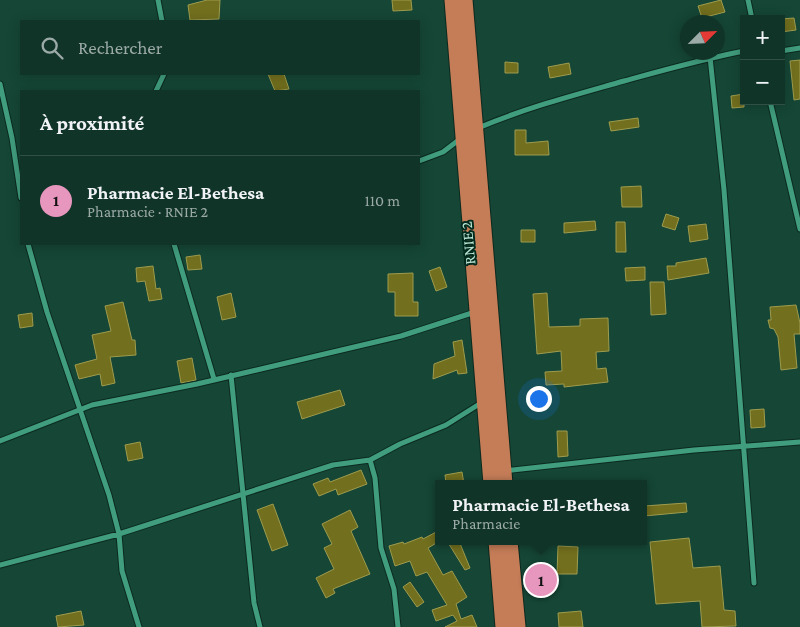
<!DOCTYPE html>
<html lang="fr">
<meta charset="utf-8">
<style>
:root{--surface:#103428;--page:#1e3f34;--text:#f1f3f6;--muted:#9caaa8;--line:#304f45;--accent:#e797bd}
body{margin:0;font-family:"Crimson Pro",serif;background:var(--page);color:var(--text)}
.controls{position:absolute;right:15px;top:15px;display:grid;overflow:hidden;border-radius:0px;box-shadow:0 2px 12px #0003}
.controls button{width:45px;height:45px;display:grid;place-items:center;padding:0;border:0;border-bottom:1px solid var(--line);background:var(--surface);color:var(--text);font:25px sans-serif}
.compass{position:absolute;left:680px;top:15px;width:45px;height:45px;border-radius:50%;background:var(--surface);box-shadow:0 2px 12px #0003;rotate:66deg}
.you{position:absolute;left:538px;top:398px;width:18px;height:18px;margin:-12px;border:4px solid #fff;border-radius:50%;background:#1a73e8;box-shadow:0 0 0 8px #1a73e833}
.badge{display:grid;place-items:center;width:32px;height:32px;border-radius:50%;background:var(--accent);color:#111;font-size:16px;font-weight:700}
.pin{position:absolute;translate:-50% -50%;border:2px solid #fff;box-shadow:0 1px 5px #0006}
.popup{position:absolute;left:435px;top:480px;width:212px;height:65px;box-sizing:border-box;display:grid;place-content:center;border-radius:0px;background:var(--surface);filter:drop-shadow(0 1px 4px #0005);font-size:16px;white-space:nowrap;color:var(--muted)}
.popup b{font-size:19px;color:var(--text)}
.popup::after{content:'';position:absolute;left:50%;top:100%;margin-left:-10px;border:10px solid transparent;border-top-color:var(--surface)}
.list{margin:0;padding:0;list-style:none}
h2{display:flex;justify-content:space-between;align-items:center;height:65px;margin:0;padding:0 20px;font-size:21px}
h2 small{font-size:16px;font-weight:400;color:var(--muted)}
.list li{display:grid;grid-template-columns:32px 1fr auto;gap:15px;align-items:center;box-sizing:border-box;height:90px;padding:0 20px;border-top:1px solid var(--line)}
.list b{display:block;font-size:19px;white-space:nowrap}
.list p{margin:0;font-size:16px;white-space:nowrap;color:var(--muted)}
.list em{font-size:16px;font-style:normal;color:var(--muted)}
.icon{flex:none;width:28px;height:28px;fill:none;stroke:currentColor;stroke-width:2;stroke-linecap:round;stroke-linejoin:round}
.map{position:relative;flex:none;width:800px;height:627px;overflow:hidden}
.search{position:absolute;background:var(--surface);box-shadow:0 2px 12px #0003;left:20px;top:20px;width:400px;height:55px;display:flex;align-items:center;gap:12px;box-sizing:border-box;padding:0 18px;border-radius:0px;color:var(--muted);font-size:19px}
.panel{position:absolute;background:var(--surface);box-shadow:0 2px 12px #0003;left:20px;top:90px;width:400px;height:155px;border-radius:0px}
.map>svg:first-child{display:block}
.building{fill:#726f1e;stroke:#9e9c4e}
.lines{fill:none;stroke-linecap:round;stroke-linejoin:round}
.street-casing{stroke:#0c2a1f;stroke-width:7}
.highway-casing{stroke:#0c2a1f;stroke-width:17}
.street{stroke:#409d7d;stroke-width:5}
.highway{stroke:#c57d58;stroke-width:15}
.labels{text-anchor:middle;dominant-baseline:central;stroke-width:4;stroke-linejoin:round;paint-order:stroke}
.street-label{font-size:16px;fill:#bbe6d4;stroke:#022b1e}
</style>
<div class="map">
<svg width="800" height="627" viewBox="0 0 800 627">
<rect width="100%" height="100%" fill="#154636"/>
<path class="building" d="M207,0H220L219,19L190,20L188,5Z
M392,0H411L412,10L393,11Z
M721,0L725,12L702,18L698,6Z
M794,18L796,30L781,32V19Z
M800,60V99L794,100L790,61Z
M505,62L518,63V73H505Z
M569,63L571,74L550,78L548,67Z
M268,74H284L289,89L275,91Z
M744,94V107L732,108L731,96Z
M638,118L639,127L611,131L609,122Z
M515,130H526V143L548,141L549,155H515Z
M641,186L642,207H622L621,187Z
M666,214L679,218L675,230L662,226Z
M595,221L596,230L564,233V223Z
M616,222H625L626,252H616Z
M706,224L708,239L690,242L688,226Z
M521,230H535V242H521Z
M200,255L202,269L188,270L186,257Z
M706,258L709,273L668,280L667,266H676V263Z
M153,266L156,289L160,288L162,299L149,301L145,281L137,282L136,268Z
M440,267L447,287L436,291L429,271Z
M645,267V280L626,281L625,268Z
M413,273V302H418V316H395V292H388V274Z
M650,282H664L666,314L651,315Z
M231,293L236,317L222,320L217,297Z
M547,293L549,327L580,326V319L608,318L609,351L596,352L597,369L606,368L608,382L564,387V384L546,385L545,372L562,371L561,351L537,354L533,294Z
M123,302L132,340H135L136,355L110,357L115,383L102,386L100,374L79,379L75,365L97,359L92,335L111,331L105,306Z
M796,305L800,323V334H794L797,368L781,370L778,337L774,329L770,328L768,320H771L770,307Z
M32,313L33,326L20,328L18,315Z
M462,340L467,373L458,374L457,370L433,379L434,364L455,356L453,342Z
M192,358L196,380L181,383L177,361Z
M340,390L345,405L302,419L297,402Z
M764,409L765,427L751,428L750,410Z
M557,431H567L568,456L558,457Z
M140,442L143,458L128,461L125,445Z
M361,470L367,484L338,495L336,489L319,496L313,484L328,478L330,482Z
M462,472L464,484H446L445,475Z
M686,503L687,512L644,516V506Z
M273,504L288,545L272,551L257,510Z
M350,510L358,527L351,531L370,574L333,589L335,593L326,598L316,578L334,569L324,548L332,544L322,524Z
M438,531V542L428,548L443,575L452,571L467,597L456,604L461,619L472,615L477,627H445L457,621L453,615L436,621L432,610L447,605L427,572L416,576L410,561L395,566L389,546L403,542L404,544L422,537L423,539Z
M689,538L693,568L720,566L724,610L735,611L736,626L702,627L700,601L656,604L650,542Z
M447,541H459L470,568L465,570Z
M558,546L578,547L577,574H557Z
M410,582L424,602L417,607L403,587Z
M81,611L84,625L58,627L56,616Z
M581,611L583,627H559L558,613Z"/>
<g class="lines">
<defs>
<path id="street" d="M158,0L162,21
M748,0L752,19
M781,51L800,48
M710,57L724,190L754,583
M0,84L12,138L21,198
M156,91L164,74
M770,101L800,229
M478,128C525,108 575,95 624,81C664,70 703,59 744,51
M419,161L443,152L460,139
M28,244L47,312L109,495L119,534L122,571L139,627
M174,244L214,379
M231,375L254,603L260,627
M0,441L92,405L197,384L401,336L475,312
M370,460L400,444L446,425L481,403
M504,471L694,450L800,442
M0,565L119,534L333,465L370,460L375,478L381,548L394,589L398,627"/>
<path id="highway" d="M452,0L491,484
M465,0L505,484
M496,541L503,627
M510,541L518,627"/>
</defs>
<use href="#street" class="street-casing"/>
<use href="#highway" class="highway-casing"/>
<use href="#street" class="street"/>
<use href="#highway" class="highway"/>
</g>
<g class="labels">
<g class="street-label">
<text transform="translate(468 243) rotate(-95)">RNIE 2</text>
</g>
</g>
</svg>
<div class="controls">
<button>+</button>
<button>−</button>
</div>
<svg class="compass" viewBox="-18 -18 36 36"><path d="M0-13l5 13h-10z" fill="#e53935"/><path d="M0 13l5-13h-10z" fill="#9caaa8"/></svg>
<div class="you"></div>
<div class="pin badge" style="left:541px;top:580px">1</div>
<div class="popup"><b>Pharmacie El-Bethesa</b>Pharmacie</div>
<div class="search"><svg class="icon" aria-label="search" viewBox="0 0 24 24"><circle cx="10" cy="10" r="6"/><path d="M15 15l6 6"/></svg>Rechercher</div>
<section class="panel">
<h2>À proximité<small></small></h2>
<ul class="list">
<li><span class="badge">1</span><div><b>Pharmacie El-Bethesa</b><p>Pharmacie · RNIE 2</p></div><em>110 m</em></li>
</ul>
</section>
</div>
